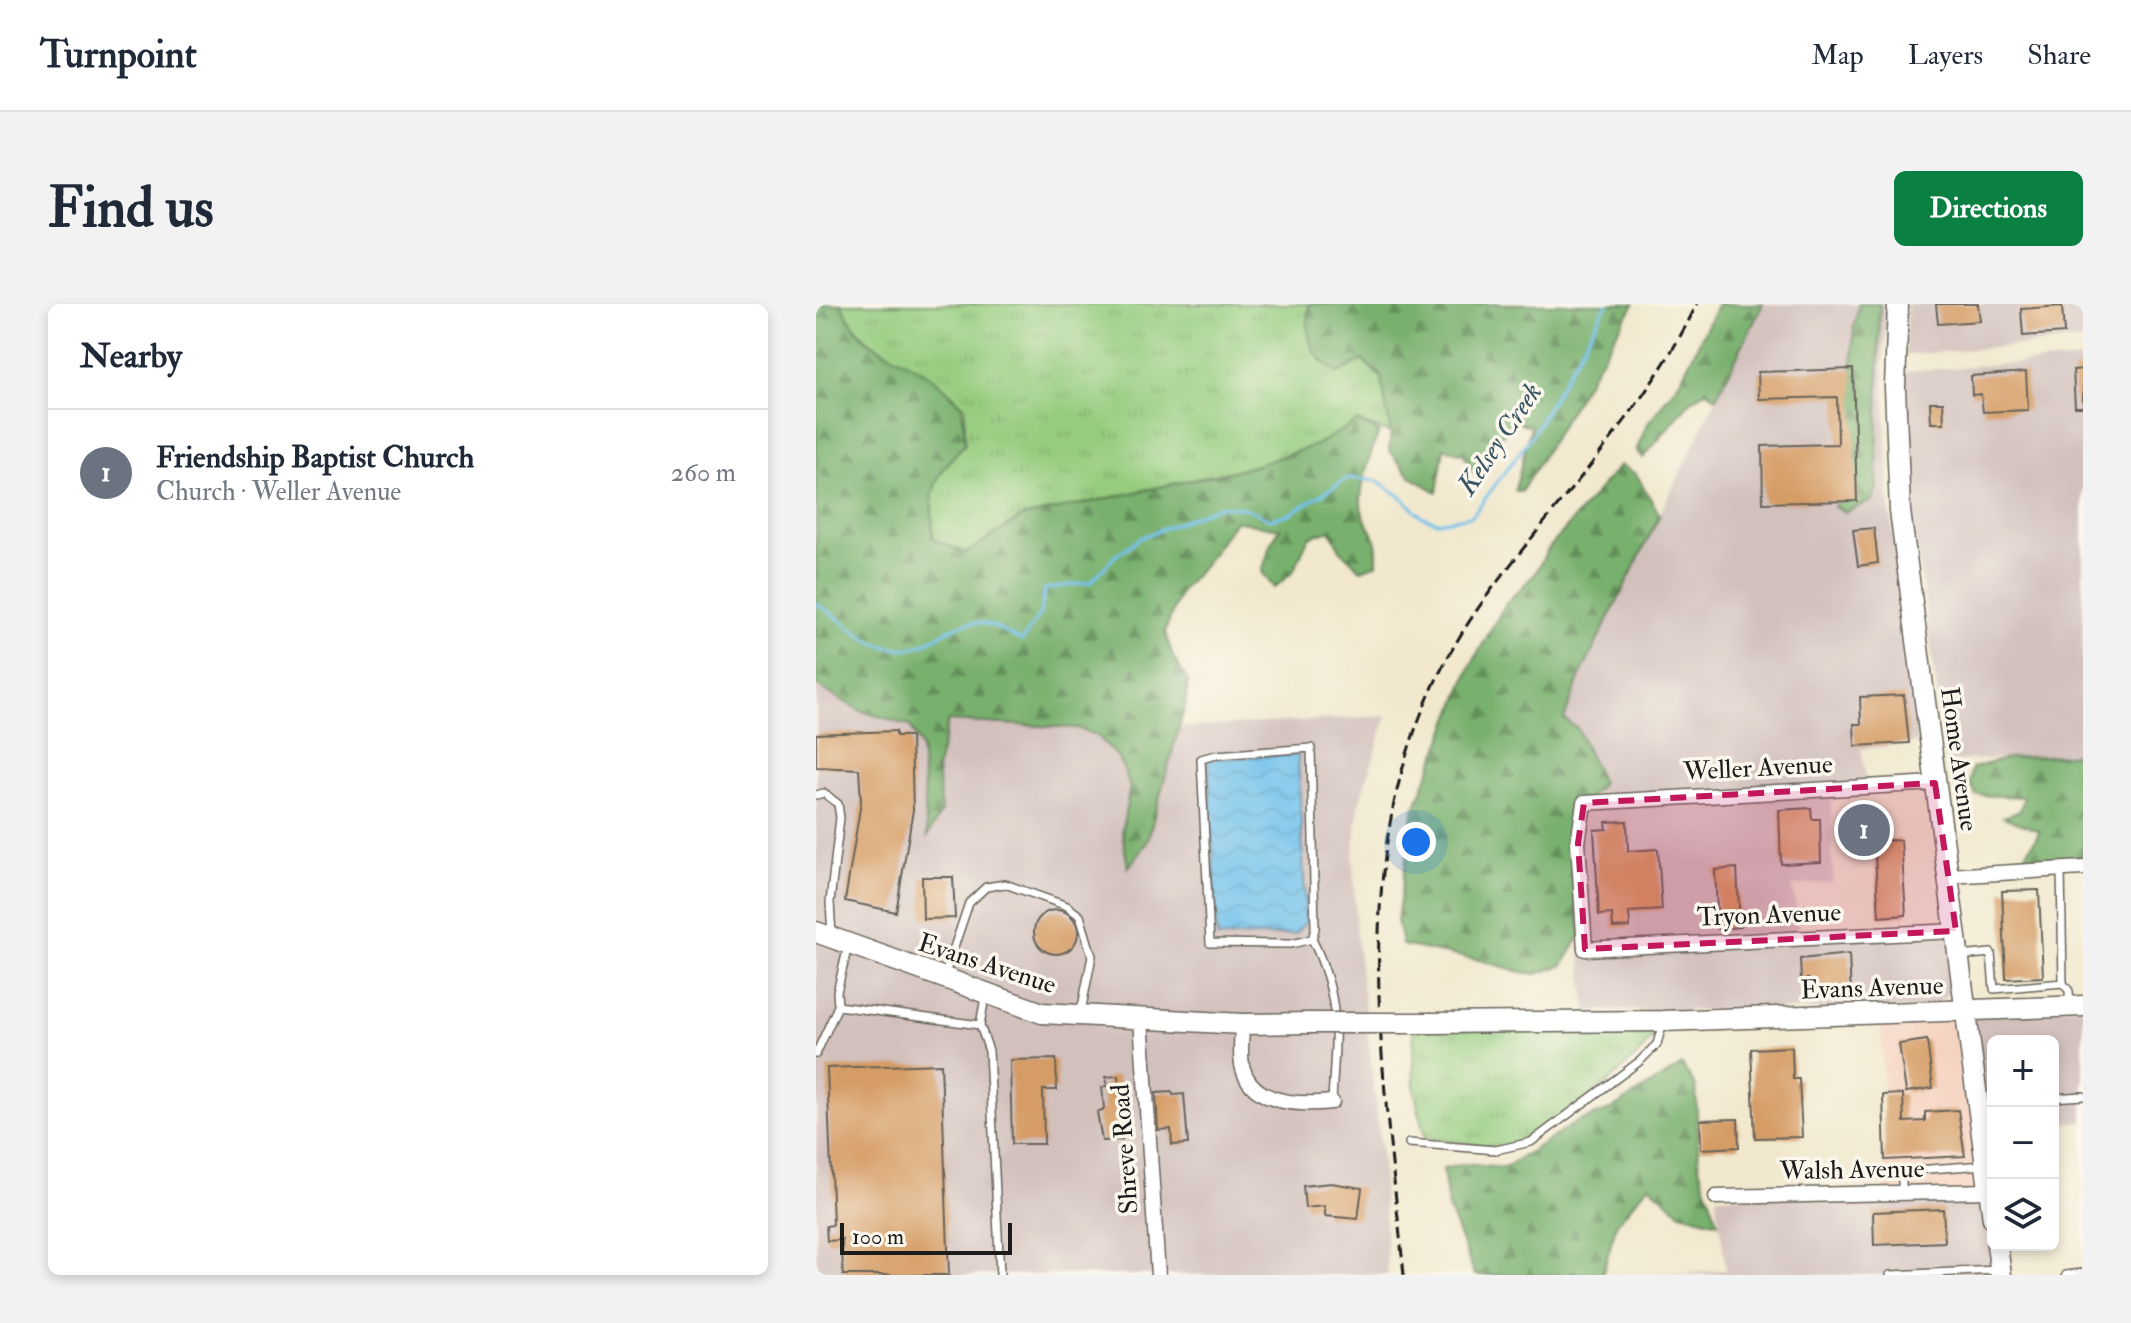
<!DOCTYPE html>
<meta charset="utf-8">
<style>
:root{--surface:#fff;--page:#f2f2f3;--text:#1f2937;--muted:#747a83;--line:#e0e1e3;--accent:#0b8043}
body{margin:0;font-family:"IM FELL Double Pica",serif;background:var(--page);color:var(--text)}
.controls{position:absolute;right:24px;bottom:24px;display:grid;overflow:hidden;border-radius:12px;box-shadow:0 4px 12px #0003}
.controls button{width:72px;height:72px;display:grid;place-items:center;padding:0;border:0;border-bottom:2px solid var(--line);background:var(--surface);color:var(--text);font:40px sans-serif}
.scale{position:absolute;left:24px;bottom:20px;width:172px;box-sizing:border-box;padding-left:8px;border:4px solid #1c1c1c;border-top:0;font-size:22px;line-height:28px;white-space:nowrap;color:#1c1c1c;-webkit-text-stroke:6px #fbf7ec;paint-order:stroke}
.you{position:absolute;left:600px;top:538px;width:28px;height:28px;margin:-20px;border:6px solid #fff;border-radius:50%;background:#1a73e8;box-shadow:0 0 0 12px #1a73e833}
.badge{display:grid;place-items:center;width:52px;height:52px;border-radius:50%;background:var(--accent);color:#fff;font-size:26px;font-weight:700}
.pin{position:absolute;translate:-50% -50%;border:4px solid #fff;box-shadow:0 2px 8px #0006}
.list{margin:0;padding:0;list-style:none}
h2{display:flex;justify-content:space-between;align-items:center;height:104px;margin:0;padding:0 32px;font-size:34px}
h2 small{font-size:26px;font-weight:400;color:var(--muted)}
.list li{display:grid;grid-template-columns:52px 1fr auto;gap:24px;align-items:center;box-sizing:border-box;height:128px;padding:0 32px;border-top:2px solid var(--line)}
.list b{display:block;font-size:30px;white-space:nowrap}
.list p{margin:0;font-size:26px;white-space:nowrap;color:var(--muted)}
.list em{font-size:26px;font-style:normal;color:var(--muted)}
.icon{flex:none;width:44px;height:44px;fill:none;stroke:currentColor;stroke-width:2;stroke-linecap:round;stroke-linejoin:round}
.map{position:relative;flex:none;width:1267px;height:971px;overflow:hidden;border-radius:12px}
header{display:flex;align-items:center;gap:48px;box-sizing:border-box;height:112px;padding:0 40px;background:var(--surface);border-bottom:2px solid var(--line)}
header strong{font-size:38px}
nav{display:flex;gap:44px;margin-inline-start:auto;font-size:28px}
.intro{display:flex;align-items:center;justify-content:space-between;box-sizing:border-box;height:192px;padding:0 48px}
h1{margin:0;font-size:56px}
.button{padding:20px 36px;border-radius:12px;background:var(--accent);color:#fff;font-size:28px;font-weight:700}
main{display:flex;gap:48px;padding:0 48px}
aside{flex:1;background:var(--surface);border-radius:12px;box-shadow:0 4px 12px #0003}
.map>svg:first-child{display:block}
.built{fill:#f5d3c1}
.industrial{fill:#d1c0bc}
.grass{fill:url(#grass-tufts);stroke:#58744d;stroke-width:2}
.forest{fill:url(#forest-firs);stroke:#4a6644;stroke-width:2}
.water{fill:url(#water-waves);stroke:#466e84;stroke-width:2}
.lines{fill:none;stroke-linecap:round;stroke-linejoin:round}
.stream{stroke:#71c1ec;stroke-width:3}
.building{fill:#d59c65}
.lane-casing{stroke:#67635a;stroke-width:10}
.street-casing{stroke:#67635a;stroke-width:17}
.secondary-casing{stroke:#67635a;stroke-width:23}
.lane{stroke:#fff;stroke-width:7}
.street{stroke:#fff;stroke-width:14}
.secondary{stroke:#fff;stroke-width:20}
.rail{stroke:#1c1c1c;stroke-width:3;stroke-dasharray:12 6;stroke-linecap:butt}
.secondary-bridge-casing{stroke:#67635a;stroke-width:23;stroke-linecap:butt}
.secondary-bridge{stroke:#fff;stroke-width:20}
.marked{fill:#c2185b;fill-opacity:0.2;stroke:#c2185b;stroke-width:6;stroke-dasharray:16 10;stroke-linejoin:round}
.labels{text-anchor:middle;dominant-baseline:central;stroke-width:7;stroke-linejoin:round;paint-order:stroke}
.street-label{font-size:26px;fill:#1c1c1c;stroke:#fbf7ec}
.water-label{font-size:28px;font-style:italic;fill:#3a5665;stroke:#fbf7ec}
</style>
<header>
<strong>Turnpoint</strong>
<nav><a>Map</a><a>Layers</a><a>Share</a></nav>
</header>
<div class="intro"><h1>Find us</h1><a class="button">Directions</a></div>
<main>
<aside>
<h2>Nearby<small></small></h2>
<ul class="list">
<li><span class="badge" style="background:#6b7280">1</span><div><b>Friendship Baptist Church</b><p>Church · Weller Avenue</p></div><em>260 m</em></li>
</ul>
</aside>
<div class="map">
<svg width="1267" height="971" viewBox="0 0 1267 971">
<defs>
<pattern id="grass-tufts" width="24" height="20" patternUnits="userSpaceOnUse" patternTransform="scale(2)"><rect width="24" height="20" fill="#95cc7e"/><path d="M3 7l-1-3M5 7V3M7 7l1-3M15 17l-1-3M17 17v-4M19 17l1-3" fill="none" stroke="#80af6c"/></pattern>
<pattern id="forest-firs" width="22" height="20" patternUnits="userSpaceOnUse" patternTransform="scale(2)"><rect width="22" height="20" fill="#78b06d"/><path d="M5 1l3.5 6h-7zM16 11l3.5 6h-7z" fill="#628e59"/></pattern>
<pattern id="water-waves" width="16" height="10" patternUnits="userSpaceOnUse" patternTransform="scale(2)"><rect width="16" height="10" fill="#71c1ec"/><path d="M0 5q4-4 8 0t8 0" fill="none" stroke="#61a5ca"/></pattern>
</defs>
<rect width="100%" height="100%" fill="#fbf7ec"/>
<filter id="ink" filterUnits="userSpaceOnUse"><feTurbulence type="fractalNoise" baseFrequency=".0125" numOctaves="2"/><feDisplacementMap in="SourceGraphic" scale="16" xChannelSelector="R" yChannelSelector="G"/><feConvolveMatrix kernelMatrix="1 2 1 2 8 2 1 2 1" color-interpolation-filters="sRGB"/></filter>
<filter id="wash" filterUnits="userSpaceOnUse"><feTurbulence type="fractalNoise" baseFrequency=".006" numOctaves="4" result="noise"/><feDisplacementMap in="SourceGraphic" scale="32" xChannelSelector="R" yChannelSelector="G"/><feGaussianBlur stdDeviation="1.8" result="paint"/><feColorMatrix in="noise" values="0 0 0 0 0 0 0 0 0 0 0 0 0 0 0 0 0 1.4 0 .05"/><feComposite in="paint" operator="in"/></filter>
<g filter="url(#wash)">
<rect width="100%" height="100%" fill="#f1e8cd"/>
<path class="built" d="M1149,707L1173,887L1069,888L1065,710Z"/>
<path class="industrial" d="M947,0H1071L1067,63L1074,207L1105,438L1045,445L1050,476L1015,497L1017,578L976,582L984,628L1133,631L1136,685L1123,698L1108,705L770,707L757,571L758,520L765,506L785,504L778,488L786,479L748,416L764,372Z
M1091,0H1267V36L1089,51Z
M1267,55V450L1131,457L1096,210L1089,67Z
M0,381L43,406L94,422L105,442L110,531L124,504L121,463L132,417L261,424L282,432L303,454L314,483L306,526L312,563L343,486L360,424L571,412L543,499L537,555L540,628L565,846L572,971H0Z
M1267,702V818L1237,819V737H1177V821L1165,823L1149,707Z
M1173,887L1177,941L1185,971H840L910,966L900,893Z"/>
<path class="grass" d="M25,0H493L491,24L522,69L546,56L565,73L575,129L542,118L500,141L435,163L206,213L150,249L118,236C113,187 114,175 149,140V103C137,92 125,79 111,70C72,46 47,46 25,0Z
M597,725L839,727C831,753 730,830 702,840C683,846 631,836 609,834L598,784Z"/>
<path class="forest" d="M0,0H25C50,52 72,43 112,71C124,80 135,91 146,101L149,140C115,175 113,187 118,235L150,249L206,213L435,163L500,141L542,117L563,128C556,144 541,190 546,207C555,234 562,225 561,260L545,266L524,246L514,226L493,233L477,268L458,284L446,268L455,239L464,225L419,217L386,264L366,285L349,327L357,353L372,377L369,402L331,538L312,564L306,526L314,483L303,454L282,432L261,424L132,417L121,463L125,508L111,533L105,443L94,422L43,406L0,381Z
M493,0H818L705,188L699,186L715,122L697,117L680,140L672,168L658,170L647,150L628,144L621,188L595,173L573,146L575,129L565,73L547,56L522,69C493,51 489,33 493,0Z
M902,0H947L900,94L891,86L875,97L827,154L820,147L831,121L865,75Z
M1043,0H1064L1061,183L1056,197L1029,208L1018,203L1029,187L1038,23Z
M804,161L820,170L844,211L764,372L748,415L761,424L786,479L768,499L758,520L757,571L765,630L747,661L720,670L705,668L663,656L586,641L581,616L597,509L655,361L690,299L719,270L732,245Z
M1267,450V560L1203,562L1224,527L1187,513L1204,507L1208,493L1160,491L1154,480L1156,464L1192,454Z
M866,761L880,783L883,863L902,919L865,909L833,881L801,919L786,971H659L632,903L627,865L648,860L688,864L761,818L794,806Z"/>
<path class="water" d="M482,450L490,618L479,630L401,634L392,455Z"/>
<g class="lines">
<path class="stream" d="M0,300C24,312 42,335 68,342C117,355 125,314 166,319C179,320 194,332 206,337L224,310L229,285L275,278L299,252L324,234L403,202L429,204L454,215L474,210L532,174L562,177L587,194L605,212L621,218L656,212L715,133L791,0"/>
</g>
<g id="blocks">
<path class="building" d="M1120,0H1162L1164,17L1122,20Z
M1246,2L1248,29L1207,32L1205,5Z
M1037,65L1041,197L947,199L946,142L1022,140L1021,93L943,95L942,68Z
M1267,65V103H1259L1257,66Z
M1210,68L1212,106L1167,108L1165,90L1156,91L1155,72Z
M1114,98H1127L1128,119H1115Z
M1058,224L1062,259L1042,262L1037,226Z
M1088,391L1093,439L1039,442L1038,420H1045L1044,393Z
M80,427V432H95L97,506L80,608L29,597L45,498L43,465L0,463V430Z
M995,504L996,515H1004L1005,558L965,560L963,506Z
M811,517L812,547L842,545L846,606L813,608L814,623L797,624L796,610L783,611L778,526L791,525L790,518Z
M1085,536L1090,611L1063,613L1058,537Z
M921,564L924,623L902,625L899,566Z
M106,573H137L139,614L107,615Z
M1223,586L1227,673L1190,675L1186,587Z
M218 628a22 22 0 1 1 44 0a22 22 0 1 1-44 0Z
M1033,650L1035,691L994,693L993,675L985,676L984,655Z
M1111,736L1117,784L1090,788L1083,740Z
M976,743L977,775H983L986,833L939,834L935,745Z
M240,755L241,786H227L228,840H196L194,756Z
M125,760L133,971H27L26,936L11,937L10,922L17,921L11,764Z
M302,772L306,836L286,837L281,808L288,805L286,783L291,782L290,773Z
M356,788L357,791L368,790L372,840L356,841L355,825L342,826L340,789Z
M1087,790L1088,818L1109,817V808L1142,806L1149,852L1069,856L1067,791Z
M922,815L923,843L885,845L884,816Z
M515,879L546,884L542,915L509,912V902L489,904L487,882Z
M1127,905L1129,938L1058,941L1057,908Z"/>
</g>
</g>
<g filter="url(#ink)">
<use href="#blocks" fill-opacity="0" stroke="#67635a" stroke-width="2"/>
<g class="lines">
<defs>
<path id="lane" d="M0,491L8,489L22,500L24,514L14,598L16,632
M1245,566L1247,679L1253,687L1254,700
M496,635L499,625L495,444L400,451L385,455L394,639L475,640L496,635C527,699 519,731 516,798
M32,642L21,688L22,702L164,721L169,693
M1144,652L1175,649L1178,685L1247,679
M128,673L153,599L170,583L189,580L251,602L264,612L276,652L265,708
M164,721L173,747L184,971
M0,750L22,702
M1237,794L1267,792
M593,839L680,846L715,838L824,757L841,740L847,719
M1086,888V867L1168,861
M1074,971L1182,966
M1250,971L1267,969"/>
<path id="street" d="M1119,479L768,499L762,539L769,645L1140,627
M1132,572L1267,564
M325,715L342,971
M426,720C426,733 423,753 427,765C438,802 487,801 516,798
M900,893L1173,887"/>
<path id="secondary" d="M1082,0L1079,83L1084,207L1177,915
M0,628L226,709L426,720L494,719
M616,719L847,717L1267,702
M1181,941L1185,971"/>
</defs>
<use href="#lane" class="lane-casing"/>
<use href="#street" class="street-casing"/>
<use href="#secondary" class="secondary-casing"/>
<use href="#lane" class="lane"/>
<use href="#street" class="street"/>
<use href="#secondary" class="secondary"/>
<path class="rail" d="M588,971C564,731 518,498 673,289C744,193 828,109 881,0"/>
<defs>
<path id="secondary-bridge" d="M494,719H616"/>
</defs>
<use href="#secondary-bridge" class="secondary-bridge-casing"/>
<use href="#secondary-bridge" class="secondary-bridge"/>
</g>
</g>
<path class="marked" d="M1119,479L1140,627L769,645L762,539L768,499Z"/>
<g class="labels">
<g class="street-label">
<text transform="translate(1143 455) rotate(82)">Home Avenue</text>
<text transform="translate(942 464) rotate(-3)">Weller Avenue</text>
<text transform="translate(953 611) rotate(-2)">Tryon Avenue</text>
<text transform="translate(171 660) rotate(18)">Evans Avenue</text>
<text transform="translate(1056 684) rotate(-2)">Evans Avenue</text>
<text transform="translate(309 845) rotate(-94)">Shreve Road</text>
<text transform="translate(1036 866) rotate(-1)">Walsh Avenue</text>
</g>
<g class="water-label">
<text transform="translate(684 135) rotate(-56)">Kelsey Creek</text>
</g>
</g>
</svg>
<div class="controls">
<button>+</button>
<button>−</button>
<button><svg class="icon" aria-label="layers" viewBox="0 0 24 24"><path d="M12 4l9 5-9 5-9-5zM3 14l9 5 9-5"/></svg></button>
</div>
<div class="scale">100 m</div>
<div class="you"></div>
<div class="pin badge" style="left:1048px;top:526px;background:#6b7280">1</div>
</div>
</main>
